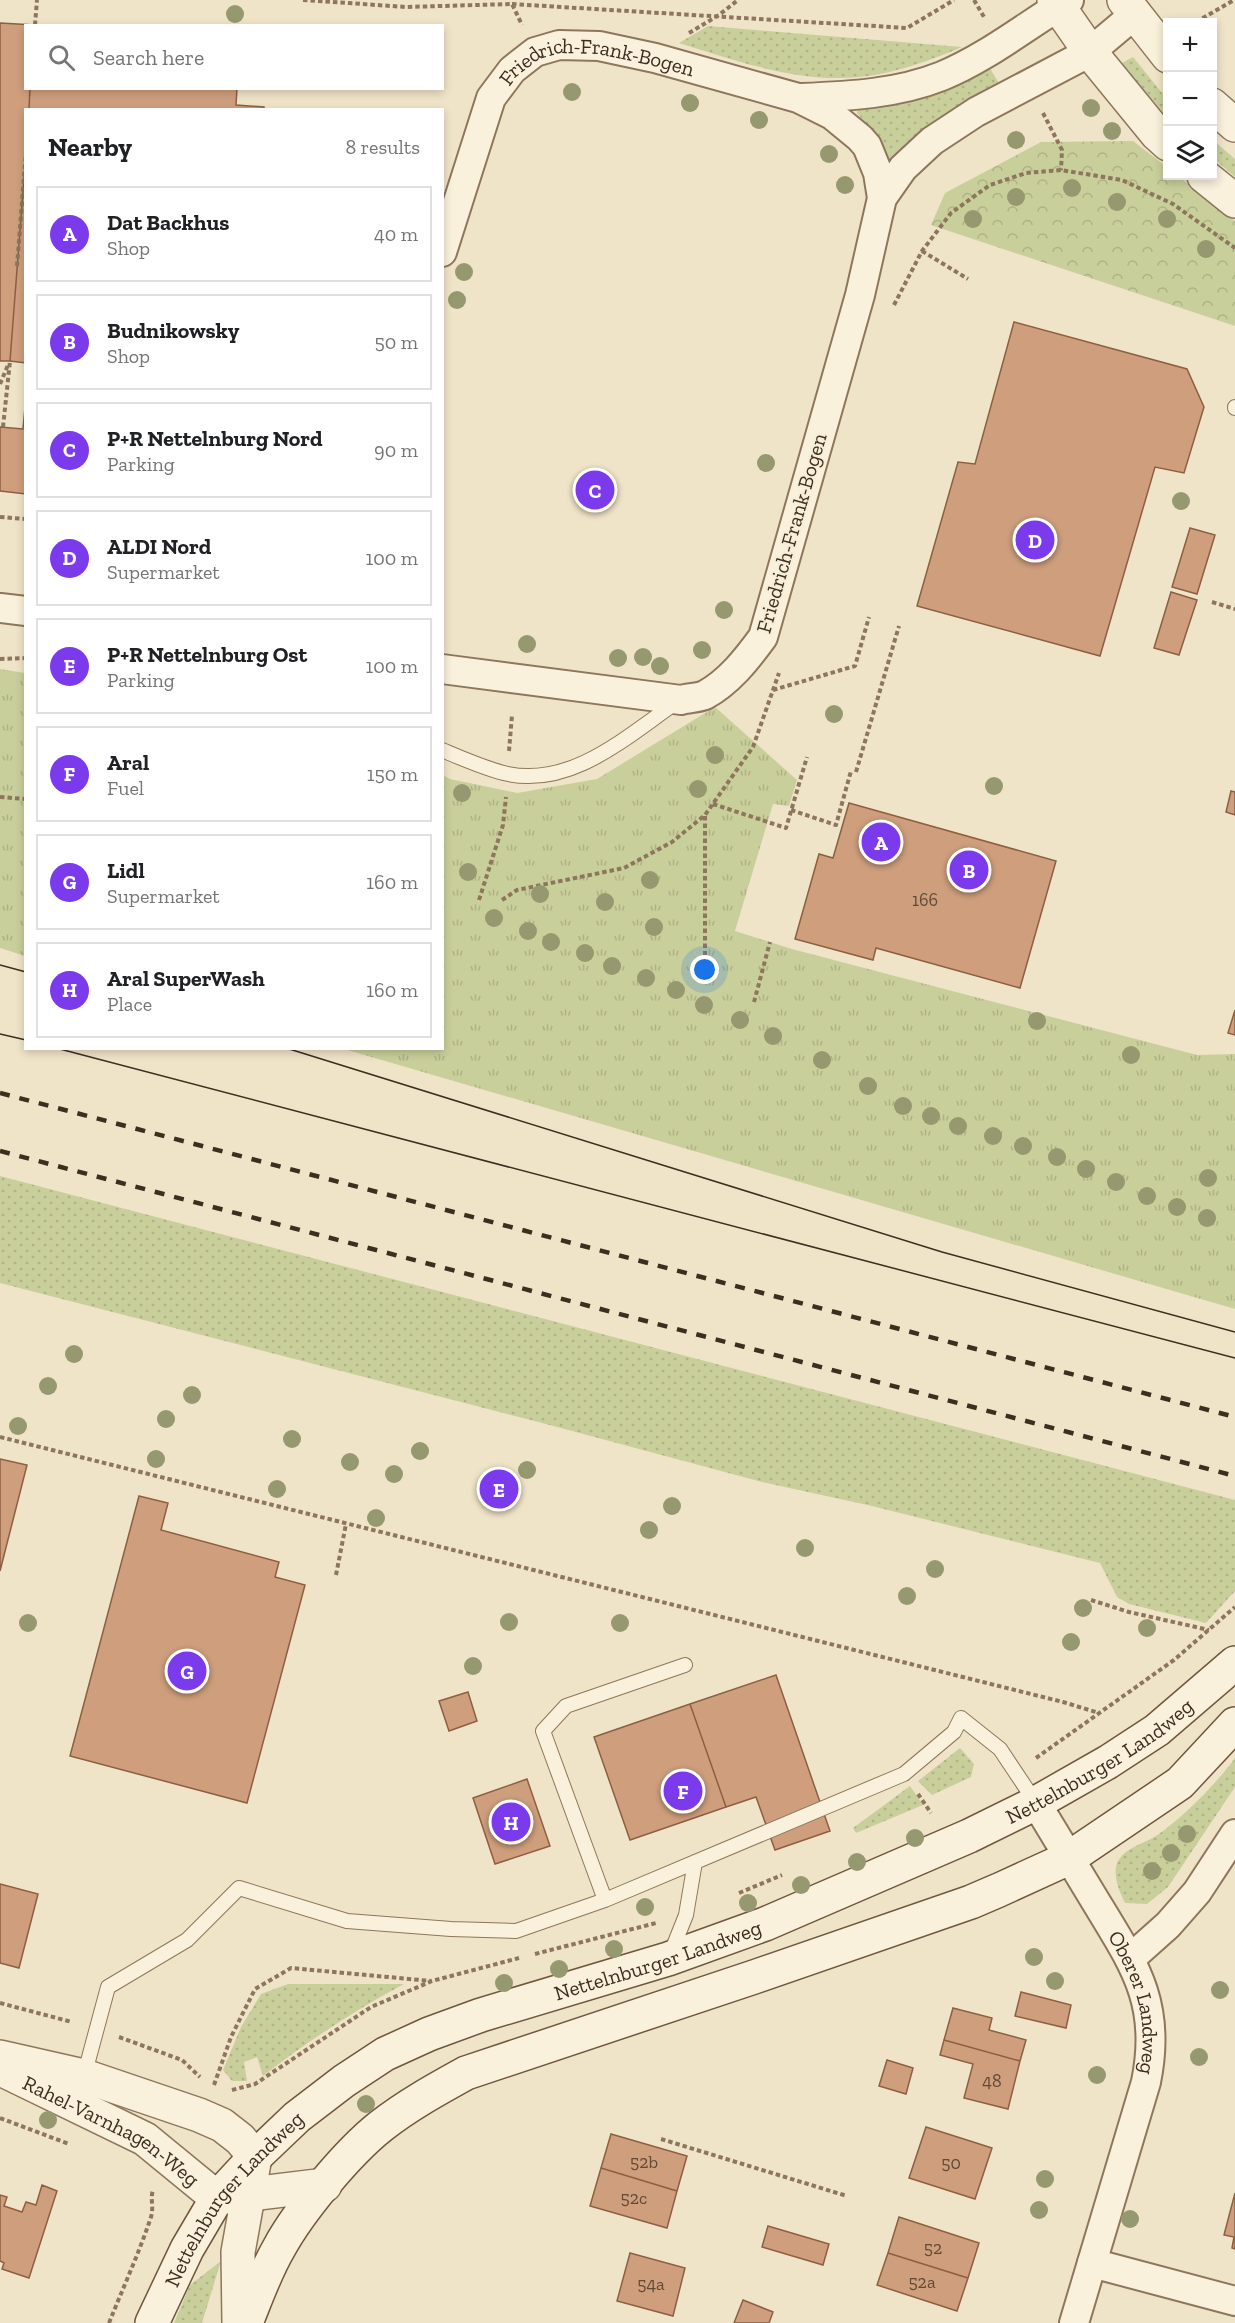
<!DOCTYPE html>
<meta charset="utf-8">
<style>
:root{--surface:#fff;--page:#f6f6f6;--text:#202124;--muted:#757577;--line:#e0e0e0;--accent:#7c3aed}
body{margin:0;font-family:"Zilla Slab",serif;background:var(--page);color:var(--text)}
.controls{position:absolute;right:18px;top:18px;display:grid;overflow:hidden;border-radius:0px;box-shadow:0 3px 9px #0003}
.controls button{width:54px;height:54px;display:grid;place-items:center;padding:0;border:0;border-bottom:2px solid var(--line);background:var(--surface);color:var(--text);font:30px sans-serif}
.you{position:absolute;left:705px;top:970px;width:21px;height:21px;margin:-15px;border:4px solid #fff;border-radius:50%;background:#1a73e8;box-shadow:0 0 0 9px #1a73e833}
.badge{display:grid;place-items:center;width:39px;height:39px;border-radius:50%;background:var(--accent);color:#fff;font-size:20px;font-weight:700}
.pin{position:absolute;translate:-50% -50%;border:3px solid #fff;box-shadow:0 2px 6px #0006}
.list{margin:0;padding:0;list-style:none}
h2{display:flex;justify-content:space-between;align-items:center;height:78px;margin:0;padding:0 24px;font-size:26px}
h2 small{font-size:20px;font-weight:400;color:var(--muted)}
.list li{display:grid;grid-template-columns:39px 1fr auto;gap:18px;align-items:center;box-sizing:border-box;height:96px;margin:0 12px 12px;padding:0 12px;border:2px solid var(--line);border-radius:0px}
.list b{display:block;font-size:22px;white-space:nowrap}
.list p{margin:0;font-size:20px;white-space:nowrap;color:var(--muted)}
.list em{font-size:20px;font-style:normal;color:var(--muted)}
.icon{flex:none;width:33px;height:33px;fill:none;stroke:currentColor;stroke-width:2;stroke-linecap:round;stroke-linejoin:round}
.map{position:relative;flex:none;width:1235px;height:2323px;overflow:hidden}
.search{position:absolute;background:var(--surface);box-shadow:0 3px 9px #0003;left:24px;top:24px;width:420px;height:66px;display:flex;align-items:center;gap:15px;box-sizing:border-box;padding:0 21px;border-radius:0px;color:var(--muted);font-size:22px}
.panel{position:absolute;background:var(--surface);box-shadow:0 3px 9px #0003;left:24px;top:108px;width:420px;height:942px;border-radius:0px}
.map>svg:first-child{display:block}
.grass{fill:url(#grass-dots)}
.forest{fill:url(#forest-crowns)}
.park{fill:url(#park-tufts)}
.building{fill:#cf9f7d;stroke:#8d5f41;stroke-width:1.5}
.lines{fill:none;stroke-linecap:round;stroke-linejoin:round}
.service-casing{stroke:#8d765c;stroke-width:16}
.minor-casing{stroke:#8d765c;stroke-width:32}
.tertiary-casing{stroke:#8d765c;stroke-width:36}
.secondary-casing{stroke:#6f573f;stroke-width:36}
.path{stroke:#8d765c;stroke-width:4;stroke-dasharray:4.5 3;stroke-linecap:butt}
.service{stroke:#faf1dc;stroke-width:14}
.minor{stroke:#faf1dc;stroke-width:28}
.tertiary{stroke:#faf1dc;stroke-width:33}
.secondary{stroke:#faf1dc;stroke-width:33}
.tram{stroke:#3d2e20;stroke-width:1.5}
.rail{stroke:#3d2e20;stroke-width:4.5;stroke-dasharray:10 10;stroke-linecap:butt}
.tree{fill:#96986f}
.labels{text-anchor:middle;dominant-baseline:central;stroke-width:4.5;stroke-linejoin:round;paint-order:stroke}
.number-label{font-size:18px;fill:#624a37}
.street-label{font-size:21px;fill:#3d2e20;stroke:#f7eed8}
</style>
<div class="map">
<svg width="1235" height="2323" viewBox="0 0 1235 2323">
<defs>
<pattern id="grass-dots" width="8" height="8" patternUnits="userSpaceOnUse" patternTransform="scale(1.5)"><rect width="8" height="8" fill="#c9cf9b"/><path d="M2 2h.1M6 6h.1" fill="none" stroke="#aeb285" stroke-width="1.8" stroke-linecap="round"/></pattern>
<pattern id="forest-crowns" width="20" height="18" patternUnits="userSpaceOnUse" patternTransform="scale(1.5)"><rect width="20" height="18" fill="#c9cf9b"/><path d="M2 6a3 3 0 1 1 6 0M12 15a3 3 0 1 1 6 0" fill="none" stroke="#aeb285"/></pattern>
<pattern id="park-tufts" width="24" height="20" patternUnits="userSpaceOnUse" patternTransform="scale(1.5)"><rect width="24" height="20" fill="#c9cf9b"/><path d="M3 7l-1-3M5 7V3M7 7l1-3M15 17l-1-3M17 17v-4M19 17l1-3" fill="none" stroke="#aeb285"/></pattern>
</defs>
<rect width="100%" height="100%" fill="#f0e4c8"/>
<path class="grass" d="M708,26L962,47C925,63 882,78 841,78C788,79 729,59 679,43Z
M1133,57L1167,99V116L1120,64Z
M988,65L1000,85L892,160H887L876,138L857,113L858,105Z
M1213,140L1235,159V177L1213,158Z
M0,1176L1235,1500V1591L1206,1623L1129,1604L1117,1597L1100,1563L872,1506L762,1482L546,1424L0,1283Z
M960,1748L974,1764L971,1777L932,1795L918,1781Z
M1235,1758V1787L1168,1887L1147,1904L1125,1903C1120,1893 1114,1879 1116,1867C1120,1848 1145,1844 1159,1834C1183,1817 1218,1782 1235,1758Z
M910,1786L923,1805L856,1833L853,1828Z
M288,1984H404C354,2011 308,2041 263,2076L257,2057L244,2062L247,2081H232L223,2070L241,2027L261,1994Z
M221,2261L202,2323H174L190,2285Z"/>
<path class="forest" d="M1133,141L1167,167L1168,176H1178L1235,221V326L931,225L945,193L1041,142Z"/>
<path class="park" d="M0,669L25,673V956L0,948Z
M715,707L797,780L789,806L773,804L735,931L792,949L1197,1055L1235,1054V1309L344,1049L442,1048L443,775L450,779L517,793L597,779Z"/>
<path class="building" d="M0,23L35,25L26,26V88H30L29,110H26V152L10,361H0Z
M30,88H237L236,105L264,107V110H29Z
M26,152V363L10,361Z
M1014,322L1187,369L1204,407L1184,473L1155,467L1100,656L917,606L958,462L975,464Z
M25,407L26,494L0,491V427L23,429Z
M1190,528L1215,535L1197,594L1172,587Z
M1171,592L1197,600L1179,655L1154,648Z
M1231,791L1235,792V815L1226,812Z
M849,803L1056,861L1020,988L876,948L873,960L795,939L819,854L833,858Z
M1235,1010V1035L1228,1033Z
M0,1459L27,1465L0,1571Z
M139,1496L168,1503L161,1530L279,1562L275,1577L305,1585L247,1803L70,1756Z
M776,1675L830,1831L775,1850L756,1797L726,1807L690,1704Z
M468,1692L477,1721L449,1731L439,1701Z
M690,1704L726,1807L630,1840L594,1737Z
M527,1779L550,1846L495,1864L473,1798Z
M0,1884L38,1894L19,1968L0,1963Z
M1021,1992L1071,2005L1066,2028L1015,2016Z
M953,2008L992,2018L989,2030L1026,2040L1020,2061L944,2040Z
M944,2040L1020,2061L1008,2109L964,2098L973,2064L940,2055Z
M887,2060L913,2068L906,2094L879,2086Z
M926,2127L992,2148L975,2199L909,2178Z
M611,2134L687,2156L677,2191L601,2168Z
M601,2168L677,2191L667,2228L590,2206Z
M42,2185L57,2191L29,2278L2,2269L4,2263L0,2261V2195L7,2197L4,2206L22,2212L26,2202L36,2205Z
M1235,2193V2249L1232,2248L1234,2237L1224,2235Z
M899,2217L979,2243L968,2278L888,2253Z
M768,2226L829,2244L823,2265L762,2247Z
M630,2253L685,2268L673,2316L617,2301Z
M888,2253L968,2278L957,2311L877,2285Z
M743,2300L773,2312L769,2323H734Z"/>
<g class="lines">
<defs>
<path id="service" d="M1235,408V407
M442,750C461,758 488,770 508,774C573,787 627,736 677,702
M685,1665L566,1706L543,1731L605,1900L904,1774L954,1732L961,1718L1000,1749L1036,1803
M670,1955L686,1915L695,1862
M84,2076L108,1987L187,1940L239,1888L347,1921L451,1929L516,1931L605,1900"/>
<g id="minor">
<path d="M801,98C849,96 897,94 942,76C988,57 1027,25 1069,0"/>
<path d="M882,198L903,168L932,141L976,112L1090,52L1134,15"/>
<path id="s1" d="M442,252L491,98L512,70L535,52L559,45L599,46L655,58L798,98L832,115L860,138L867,146L878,173L882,198L860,295L763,637C747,659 729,682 705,695C698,698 688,698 681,700L442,669"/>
<path d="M0,608L26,611"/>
<path id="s2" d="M1036,1803C1056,1836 1076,1869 1096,1902C1135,1966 1162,2004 1146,2082L1074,2323"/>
<path d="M1131,1958L1168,1925L1197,1892L1235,1834"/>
<path d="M1092,2263L1235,2301"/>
</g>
<g id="tertiary">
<path d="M1054,0L1090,52L1157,134L1168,144"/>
<path d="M1124,0L1168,56"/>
<path d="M1212,105L1235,125"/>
<path d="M1204,176L1235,201"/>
<path d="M0,2057L84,2076L199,2115L222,2125L240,2139L255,2157L238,2252L239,2323"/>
<path id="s3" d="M7,2072L145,2139L217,2198L325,2185"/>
</g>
<g id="secondary">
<path id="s4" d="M152,2323L187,2249L217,2198L255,2157L297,2117L344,2081L385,2054L429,2034L481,2015L668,1959L765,1924L969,1836L1036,1803L1108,1762L1157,1730L1235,1663"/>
<path d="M246,2323C256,2298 265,2272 279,2248C299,2211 348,2152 381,2126C408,2105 437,2089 466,2073L754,1977L971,1902L999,1890L1069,1858L1180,1783L1235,1724"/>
</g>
</defs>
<use href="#service" class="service-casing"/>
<use href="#minor" class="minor-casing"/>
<use href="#tertiary" class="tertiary-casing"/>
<use href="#secondary" class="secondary-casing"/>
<path class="path" d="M303,0L406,7L512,4L522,25
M974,0L984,17
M512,4L907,28L954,0
M1196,22L1234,0
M35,25L37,0
M689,33L719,15L738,0
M1043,113L1062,150L1061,170
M922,251L968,279
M17,266L26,152
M894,305L922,251L951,213L990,185L1026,173L1061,170L1122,180L1173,204L1235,248
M0,384L8,365
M3,427L10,361
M0,517L26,519
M1212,602L1235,609
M0,659L26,658
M773,690L855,666L869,617
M509,751L512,715
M856,772L899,626
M0,797L26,799
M713,804L786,828L807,757
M791,810L836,825L851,771
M705,816V979
M479,900L503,825L506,797
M502,900L517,890L624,868L672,842L705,815L753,747L779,673
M754,1002L770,942
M0,1437L1063,1702L1099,1713
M336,1575L346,1524
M1091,1600L1129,1612L1209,1630
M1036,1758L1174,1660L1235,1607
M918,1794L931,1813
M739,1893L782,1875
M535,1954L656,1923
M0,2003L72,2022
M119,2037L182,2060L200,2077
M214,2085L231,2037L255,1989L291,1968L431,1981
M232,2090L255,2084L371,2007L432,1981L519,1958
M0,2118L69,2144
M661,2139L847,2196
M109,2323C123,2288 139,2253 151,2217C154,2208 150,2198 153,2190"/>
<use href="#service" class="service"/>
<use href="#minor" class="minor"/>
<use href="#tertiary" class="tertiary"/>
<use href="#secondary" class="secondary"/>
<path class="tram" d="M0,965L26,972
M0,1034L26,1040
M56,1048L1235,1358
M286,1048L942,1252L1235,1332"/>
<path class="rail" d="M0,1093L1235,1417
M0,1151L1235,1476"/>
</g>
<g class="tree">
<circle cx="235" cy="14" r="9"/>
<circle cx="572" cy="92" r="9"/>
<circle cx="690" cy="103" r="9"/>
<circle cx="1091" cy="108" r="9"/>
<circle cx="759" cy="120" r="9"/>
<circle cx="1112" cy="131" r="9"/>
<circle cx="1016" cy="140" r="9"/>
<circle cx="829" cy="154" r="9"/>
<circle cx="845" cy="185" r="9"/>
<circle cx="1072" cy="188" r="9"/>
<circle cx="1016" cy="197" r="9"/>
<circle cx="1117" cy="202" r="9"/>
<circle cx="973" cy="219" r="9"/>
<circle cx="1167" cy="219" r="9"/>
<circle cx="1206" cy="249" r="9"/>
<circle cx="464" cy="272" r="9"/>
<circle cx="457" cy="300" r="9"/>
<circle cx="766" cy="463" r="9"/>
<circle cx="1181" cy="501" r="9"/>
<circle cx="724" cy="610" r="9"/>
<circle cx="527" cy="644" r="9"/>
<circle cx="702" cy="650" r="9"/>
<circle cx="643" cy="657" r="9"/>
<circle cx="618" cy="658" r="9"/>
<circle cx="660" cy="666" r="9"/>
<circle cx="834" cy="714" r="9"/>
<circle cx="715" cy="755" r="9"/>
<circle cx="994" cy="786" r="9"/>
<circle cx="698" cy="789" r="9"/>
<circle cx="462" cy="793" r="9"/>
<circle cx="468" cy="872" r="9"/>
<circle cx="650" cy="880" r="9"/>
<circle cx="540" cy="894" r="9"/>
<circle cx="605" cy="902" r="9"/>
<circle cx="494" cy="918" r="9"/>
<circle cx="654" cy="927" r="9"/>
<circle cx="528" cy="931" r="9"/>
<circle cx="551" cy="942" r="9"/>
<circle cx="585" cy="953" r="9"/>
<circle cx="612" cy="966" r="9"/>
<circle cx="646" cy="978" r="9"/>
<circle cx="676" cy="990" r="9"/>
<circle cx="704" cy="1005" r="9"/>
<circle cx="740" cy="1020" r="9"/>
<circle cx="1037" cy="1021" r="9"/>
<circle cx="773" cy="1036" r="9"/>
<circle cx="1131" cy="1055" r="9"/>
<circle cx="822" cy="1060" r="9"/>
<circle cx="868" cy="1086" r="9"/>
<circle cx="903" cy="1106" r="9"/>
<circle cx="931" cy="1116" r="9"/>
<circle cx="958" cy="1126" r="9"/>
<circle cx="993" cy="1136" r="9"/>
<circle cx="1023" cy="1146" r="9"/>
<circle cx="1057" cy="1157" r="9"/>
<circle cx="1086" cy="1169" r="9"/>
<circle cx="1208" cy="1178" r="9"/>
<circle cx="1116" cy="1182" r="9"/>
<circle cx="1147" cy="1196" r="9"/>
<circle cx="1177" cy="1207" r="9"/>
<circle cx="1207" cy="1218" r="9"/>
<circle cx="74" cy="1354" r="9"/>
<circle cx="48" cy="1386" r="9"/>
<circle cx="192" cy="1395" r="9"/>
<circle cx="166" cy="1419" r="9"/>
<circle cx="18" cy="1426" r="9"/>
<circle cx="292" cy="1439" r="9"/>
<circle cx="420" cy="1451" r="9"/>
<circle cx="156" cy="1459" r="9"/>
<circle cx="350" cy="1462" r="9"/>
<circle cx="527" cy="1470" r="9"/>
<circle cx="394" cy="1474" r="9"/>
<circle cx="277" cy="1489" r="9"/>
<circle cx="505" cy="1501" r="9"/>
<circle cx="672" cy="1506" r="9"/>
<circle cx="376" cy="1518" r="9"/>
<circle cx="649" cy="1530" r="9"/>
<circle cx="805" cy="1548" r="9"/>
<circle cx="935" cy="1569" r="9"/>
<circle cx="907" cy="1596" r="9"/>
<circle cx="1083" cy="1608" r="9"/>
<circle cx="509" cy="1622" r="9"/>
<circle cx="28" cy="1623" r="9"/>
<circle cx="620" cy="1623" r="9"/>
<circle cx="1147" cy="1628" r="9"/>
<circle cx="1071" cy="1642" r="9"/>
<circle cx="473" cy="1666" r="9"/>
<circle cx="1187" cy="1834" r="9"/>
<circle cx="915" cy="1838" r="9"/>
<circle cx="1171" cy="1853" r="9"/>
<circle cx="857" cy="1862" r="9"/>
<circle cx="1152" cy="1871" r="9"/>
<circle cx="801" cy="1885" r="9"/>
<circle cx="748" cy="1903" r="9"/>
<circle cx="645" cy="1907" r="9"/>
<circle cx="614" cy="1949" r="9"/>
<circle cx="1034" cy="1957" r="9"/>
<circle cx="559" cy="1969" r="9"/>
<circle cx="1055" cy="1981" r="9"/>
<circle cx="504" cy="1983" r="9"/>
<circle cx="1220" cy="1990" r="9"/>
<circle cx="1199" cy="2057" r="9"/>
<circle cx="1097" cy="2075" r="9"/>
<circle cx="366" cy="2104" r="9"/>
<circle cx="48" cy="2120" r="9"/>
<circle cx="1045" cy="2179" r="9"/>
<circle cx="1039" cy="2210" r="9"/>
<circle cx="1130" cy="2219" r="9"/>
</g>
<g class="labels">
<g class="number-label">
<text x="925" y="900">166</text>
<text x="992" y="2081">48</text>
<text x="644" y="2162">52b</text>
<text x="951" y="2163">50</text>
<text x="634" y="2198">52c</text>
<text x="933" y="2248">52</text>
<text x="922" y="2282">52a</text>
<text x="651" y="2284">54a</text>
</g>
<g class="street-label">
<text stroke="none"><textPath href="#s1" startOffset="285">Friedrich-Frank-Bogen</textPath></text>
<text transform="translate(791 533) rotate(-74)">Friedrich-Frank-Bogen</text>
<text stroke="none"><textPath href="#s4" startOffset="1138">Nettelnburger Landweg</textPath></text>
<text stroke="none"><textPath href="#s4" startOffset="652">Nettelnburger Landweg</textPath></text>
<text stroke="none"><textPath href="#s2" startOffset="226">Oberer Landweg</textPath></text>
<text stroke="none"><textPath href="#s3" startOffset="120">Rahel-Varnhagen-Weg</textPath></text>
<text stroke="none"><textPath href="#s4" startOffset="150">Nettelnburger Landweg</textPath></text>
</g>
</g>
</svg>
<div class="controls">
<button>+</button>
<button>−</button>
<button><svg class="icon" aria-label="layers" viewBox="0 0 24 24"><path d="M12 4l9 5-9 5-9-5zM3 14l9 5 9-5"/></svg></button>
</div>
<div class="you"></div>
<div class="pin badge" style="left:881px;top:842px">A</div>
<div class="pin badge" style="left:969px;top:870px">B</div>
<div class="pin badge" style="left:595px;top:490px">C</div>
<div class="pin badge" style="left:1035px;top:540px">D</div>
<div class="pin badge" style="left:499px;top:1489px">E</div>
<div class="pin badge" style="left:683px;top:1791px">F</div>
<div class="pin badge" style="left:187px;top:1671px">G</div>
<div class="pin badge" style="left:511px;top:1822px">H</div>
<div class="search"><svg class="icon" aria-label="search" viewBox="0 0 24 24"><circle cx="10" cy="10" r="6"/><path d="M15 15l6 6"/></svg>Search here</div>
<section class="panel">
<h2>Nearby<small>8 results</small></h2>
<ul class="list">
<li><span class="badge">A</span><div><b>Dat Backhus</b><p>Shop</p></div><em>40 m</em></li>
<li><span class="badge">B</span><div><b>Budnikowsky</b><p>Shop</p></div><em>50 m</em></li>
<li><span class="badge">C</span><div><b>P+R Nettelnburg Nord</b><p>Parking</p></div><em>90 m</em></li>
<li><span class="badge">D</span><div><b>ALDI Nord</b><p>Supermarket</p></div><em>100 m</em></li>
<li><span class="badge">E</span><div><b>P+R Nettelnburg Ost</b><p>Parking</p></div><em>100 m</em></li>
<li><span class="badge">F</span><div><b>Aral</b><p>Fuel</p></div><em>150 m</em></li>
<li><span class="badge">G</span><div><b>Lidl</b><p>Supermarket</p></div><em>160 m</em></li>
<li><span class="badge">H</span><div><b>Aral SuperWash</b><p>Place</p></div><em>160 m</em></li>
</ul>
</section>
</div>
